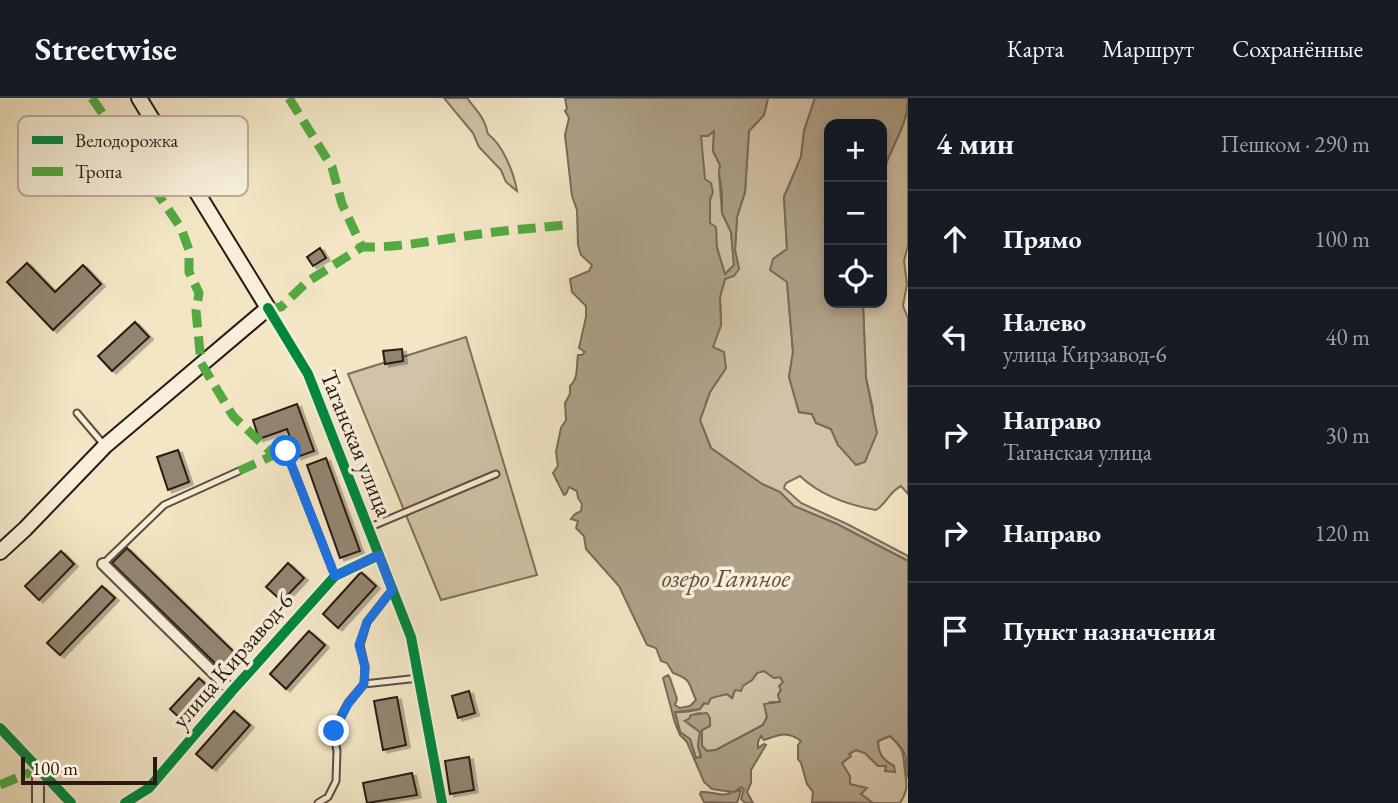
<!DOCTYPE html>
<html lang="ru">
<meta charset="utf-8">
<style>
:root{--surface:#171b24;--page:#242831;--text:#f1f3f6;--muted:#9ea1a6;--line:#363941}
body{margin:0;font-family:"EB Garamond",serif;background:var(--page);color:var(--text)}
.controls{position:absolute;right:21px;top:21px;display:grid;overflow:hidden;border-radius:14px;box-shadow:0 4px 10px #0003}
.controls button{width:63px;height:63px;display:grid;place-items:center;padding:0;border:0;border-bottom:2px solid var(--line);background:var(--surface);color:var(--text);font:35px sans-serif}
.scale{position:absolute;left:21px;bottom:18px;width:136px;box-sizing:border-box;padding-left:7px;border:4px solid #291b13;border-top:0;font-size:19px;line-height:24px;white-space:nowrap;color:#291b13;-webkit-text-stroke:5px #f7efd9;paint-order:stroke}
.stop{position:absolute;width:21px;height:21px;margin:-16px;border:5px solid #1a73e8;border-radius:50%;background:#fff}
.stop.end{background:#1a73e8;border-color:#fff;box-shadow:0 2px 7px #0008}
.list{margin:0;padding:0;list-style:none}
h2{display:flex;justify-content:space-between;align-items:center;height:91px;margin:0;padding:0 28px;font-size:30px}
h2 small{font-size:23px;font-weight:400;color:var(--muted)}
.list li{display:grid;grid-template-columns:46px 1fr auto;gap:21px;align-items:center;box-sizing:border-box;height:98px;padding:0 28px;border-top:2px solid var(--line)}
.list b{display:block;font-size:26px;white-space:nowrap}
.list p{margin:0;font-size:23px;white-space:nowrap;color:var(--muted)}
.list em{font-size:23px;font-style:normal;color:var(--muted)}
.icon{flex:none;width:38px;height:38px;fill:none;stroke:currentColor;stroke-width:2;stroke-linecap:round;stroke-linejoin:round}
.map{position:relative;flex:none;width:908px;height:705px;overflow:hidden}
header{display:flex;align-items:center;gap:42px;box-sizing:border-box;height:98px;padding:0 35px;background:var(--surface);border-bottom:2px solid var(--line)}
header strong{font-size:33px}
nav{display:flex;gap:38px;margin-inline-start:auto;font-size:24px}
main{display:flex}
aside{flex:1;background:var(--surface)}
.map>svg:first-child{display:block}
.green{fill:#d1c3a7;stroke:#7d6f5d;stroke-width:2}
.water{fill:#aea188;stroke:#796b59;stroke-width:2;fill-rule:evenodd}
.building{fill:#928570;stroke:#291b13;stroke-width:2;filter:url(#shadow)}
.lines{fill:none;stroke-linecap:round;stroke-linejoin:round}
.service-casing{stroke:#5c4e40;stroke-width:9}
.minor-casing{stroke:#5c4e40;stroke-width:14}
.secondary-casing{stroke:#291b13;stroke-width:18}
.service{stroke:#f7efd9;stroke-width:5}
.minor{stroke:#f7efd9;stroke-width:10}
.secondary{stroke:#f7efd9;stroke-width:14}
.quiet{stroke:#53a942;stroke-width:9;stroke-dasharray:18 9;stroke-linecap:butt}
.cycleway-casing{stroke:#f7efd9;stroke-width:15}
.cycleway{stroke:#00873e;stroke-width:10}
.route{stroke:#1a73e8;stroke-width:9}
.labels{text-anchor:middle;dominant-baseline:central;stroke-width:7;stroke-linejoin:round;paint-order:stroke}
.street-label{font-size:24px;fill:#291b13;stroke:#f7efd9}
.water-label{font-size:26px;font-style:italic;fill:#5e5142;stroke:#f7efd9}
.key{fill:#f7efd9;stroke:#b9af9e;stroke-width:2}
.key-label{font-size:19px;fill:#291b13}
</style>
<header>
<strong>Streetwise</strong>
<nav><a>Карта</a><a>Маршрут</a><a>Сохранённые</a></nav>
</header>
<main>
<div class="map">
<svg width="908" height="705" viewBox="0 0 908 705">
<defs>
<filter id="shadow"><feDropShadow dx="4" dy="2.5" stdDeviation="0" flood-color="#0004"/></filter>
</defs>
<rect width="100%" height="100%" fill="#f3e6c5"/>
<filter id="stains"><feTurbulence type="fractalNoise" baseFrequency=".00286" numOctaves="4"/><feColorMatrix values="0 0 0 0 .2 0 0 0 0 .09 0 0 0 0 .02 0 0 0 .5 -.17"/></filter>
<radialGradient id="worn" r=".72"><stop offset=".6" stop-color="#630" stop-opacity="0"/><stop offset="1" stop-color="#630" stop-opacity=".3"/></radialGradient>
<path class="green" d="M444,0H467C477,13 485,20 488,36C503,47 514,75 517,93L506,84L501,72L479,49L473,35Z
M768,0H815L804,33L801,59L784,99L787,151L773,161L787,184L793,254L789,279L799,314L812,316L816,325L831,331L838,347L873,311L866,280L863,205H882V78L885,66L908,13V147L904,163L907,186L903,208L908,220V396L901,388C889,394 887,405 876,412C848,407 820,397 800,378L786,385L784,390L801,405L847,426L908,458V463L837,426L794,408L780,394L762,386L711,350L700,322L710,294L726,270L712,249L721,227L720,198L725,181L739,171L735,152L737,119L745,94L749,33L764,17Z
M714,33L713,53L720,67L719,76L722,115L731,134L734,167L725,177L710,125V102L702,71L701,38H708Z
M466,239L537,477L441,502L348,276Z
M764,573L774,580L780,579L783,584L780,588L781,592L778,597L781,604H770L765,609L767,619L763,627L716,652L707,653L702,648V632L710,628L708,617L699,615L690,618V621L685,623L700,634L698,648L701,659L696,660L690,641L680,634L675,614C684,615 692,613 700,611C707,600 715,598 727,596L732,600L735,592L752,582L758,574Z
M890,638C906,654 902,653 905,673C907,687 908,693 900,705H873L864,699L850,686L842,665L850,659L849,656L856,652L865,655L878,668H894C883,662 878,656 878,643Z"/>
<path class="water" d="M565,0H768L764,17L749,33L745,94L737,119L735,152L739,171L734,178L725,181L720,199L721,227L713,249L724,254L726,270L710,294L700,322L711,350L762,386L780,394L794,408L837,426L908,463V679C904,672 906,671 906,663C906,653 897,644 890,638L878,643C878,656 883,662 894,668L895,674L885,673L886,668H878L865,655L856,652L849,656L851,658L842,665L850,678V686L867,690L861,696L873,705L812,704L813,694L807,686L801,665L798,661V647L801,643C788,633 780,636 764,642L761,638L758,644V650L764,646L766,647L751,672V685L747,694L753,705H745L741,701L744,691L741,689L734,694L741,692L737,705L704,704L700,696L701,694C712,693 724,700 732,694L712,691L704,684L687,644L680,637L675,625L663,580L668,577L670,580L677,601L675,607L680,610L690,608L696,602C688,586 693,582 673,575L667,565L661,563L656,550L647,547L619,488L586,451L584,438L576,430L578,423L571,421L575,416L581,413L582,406L578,400L577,393L569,389L566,396L564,397L553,375L558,368L556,354L561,330L566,322L565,305L570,296V288C579,280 576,268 578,257H582L585,254L579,250L586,219V208L572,194L570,181L589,173L592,167L581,157L578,147L577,112L572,98L565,37L569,20L565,13L567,11ZM714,33L713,53L720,67L719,76L722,94V115L731,134L734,167L725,176L717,150L716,129L710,125V102L713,94L711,85L705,81L701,38H708ZM764,573L774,580L780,579L783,584L779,588L781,592L778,597L780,604L764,606L767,619L763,627L716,652L707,653L702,648V632L710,628V620L707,615L691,617L689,621L685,623L700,634L698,648L701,659L696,660L690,641L680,634L675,614L700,611L704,605L708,606L711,600L727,596L732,600L735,592L741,593L743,588L752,582L757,575Z
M815,0H908C908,29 889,51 882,78V26H829V205H863L866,280L877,335L865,364L856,367L838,347L831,331L816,325L812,316L799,314L789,279L793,254L787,184L770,172L773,161L787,151L784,99L801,59L804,33Z"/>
<path class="building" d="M320,150L326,160L313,168L307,159Z
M27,165L55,194L83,167L101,186L53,232L7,184Z
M135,224L149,239L112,273L98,258Z
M402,251L403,263L385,266L383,253Z
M297,306L314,353L297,359L287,331L259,341L253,322Z
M178,352L189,384L168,392L157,359Z
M326,360L360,453L340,460L307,367Z
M127,450L238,558L223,573L112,465Z
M61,453L74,466L39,502L25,488Z
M288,465L304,480L282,503L266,489Z
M361,474L376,488L338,530L323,516Z
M102,488L115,500L60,557L47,545Z
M309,533L325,547L286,591L270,576Z
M199,580L213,593L185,625L170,611Z
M469,593L475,615L458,620L452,598Z
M397,599L406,647L383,652L374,603Z
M234,613L250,627L212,670L196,656Z
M469,659L474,692L450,696L445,663Z
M412,675L417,697L367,705L363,685Z"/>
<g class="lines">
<defs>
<path id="service" d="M77,315L105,348
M286,353L335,478
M368,430L496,376
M103,466L164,407L239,373
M364,586L419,580
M318,705L328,699L336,683L337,653L333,633L348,605L364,586L365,569L360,547L367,524L392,492"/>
<path id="minor" d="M268,210L308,276L411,539L442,705
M103,466L232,593
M0,630L71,705
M38,705V671
M125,705L149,690L232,593L335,478L379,457"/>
<path id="secondary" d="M0,454L25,431L105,348L268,210L139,0"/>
</defs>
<use href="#service" class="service-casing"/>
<use href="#minor" class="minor-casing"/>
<use href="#secondary" class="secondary-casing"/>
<use href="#service" class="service"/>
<use href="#minor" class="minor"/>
<use href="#secondary" class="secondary"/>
<path class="quiet" d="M92,0L181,130L189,152V174L199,195L196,213L201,265L233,318L274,357L286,353
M289,0L332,69L342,106L362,149C402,150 440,141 480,136C508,132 537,130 566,127
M268,210L281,209L307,184L362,149
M239,373L274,357
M0,687L38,671"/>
<defs>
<path id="cycleway" d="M268,210L308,276L411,539L442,705
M0,630L71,705
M125,705L149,690L232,593L335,478L379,457"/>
</defs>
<use href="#cycleway" class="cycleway-casing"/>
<use href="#cycleway" class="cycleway"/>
</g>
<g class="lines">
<path class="route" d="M286,353L335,478L379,457L392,492L367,524L359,547L365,569L364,586L348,606L334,633"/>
</g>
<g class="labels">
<g class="street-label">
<text transform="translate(357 345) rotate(68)">Таганская улица</text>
<text transform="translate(232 562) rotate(-49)">улица Кирзавод-6</text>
</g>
<g class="water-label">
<text x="726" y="480">озеро Гатное</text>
</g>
</g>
<rect x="18" y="18" width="230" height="80" rx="10" class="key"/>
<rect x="32" y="38" width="31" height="8" fill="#00873e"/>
<rect x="32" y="69" width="31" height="9" fill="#53a942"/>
<g class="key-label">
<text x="75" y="49">Велодорожка</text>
<text x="75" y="80">Тропа</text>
</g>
<rect width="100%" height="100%" filter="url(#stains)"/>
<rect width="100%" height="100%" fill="url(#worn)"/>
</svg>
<div class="controls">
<button>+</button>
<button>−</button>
<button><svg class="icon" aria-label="locate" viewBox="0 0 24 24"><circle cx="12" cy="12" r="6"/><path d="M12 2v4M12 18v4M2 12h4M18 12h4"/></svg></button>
</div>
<div class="scale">100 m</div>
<div class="stop" style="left:286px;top:353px"></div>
<div class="stop end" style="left:334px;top:633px"></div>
</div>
<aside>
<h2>4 мин<small>Пешком · 290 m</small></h2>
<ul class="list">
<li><svg class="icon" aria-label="ahead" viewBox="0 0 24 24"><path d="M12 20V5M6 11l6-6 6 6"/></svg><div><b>Прямо</b></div><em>100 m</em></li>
<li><svg class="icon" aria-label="left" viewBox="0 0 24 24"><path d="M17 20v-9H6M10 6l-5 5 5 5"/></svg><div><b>Налево</b><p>улица Кирзавод-6</p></div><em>40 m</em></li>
<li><svg class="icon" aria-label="right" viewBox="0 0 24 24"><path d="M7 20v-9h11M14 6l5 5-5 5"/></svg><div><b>Направо</b><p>Таганская улица</p></div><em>30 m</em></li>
<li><svg class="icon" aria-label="right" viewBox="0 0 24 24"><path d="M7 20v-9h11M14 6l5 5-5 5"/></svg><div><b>Направо</b></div><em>120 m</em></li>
<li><svg class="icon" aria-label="arrive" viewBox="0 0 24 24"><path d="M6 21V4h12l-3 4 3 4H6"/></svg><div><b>Пункт назначения</b></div></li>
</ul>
</aside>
</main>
